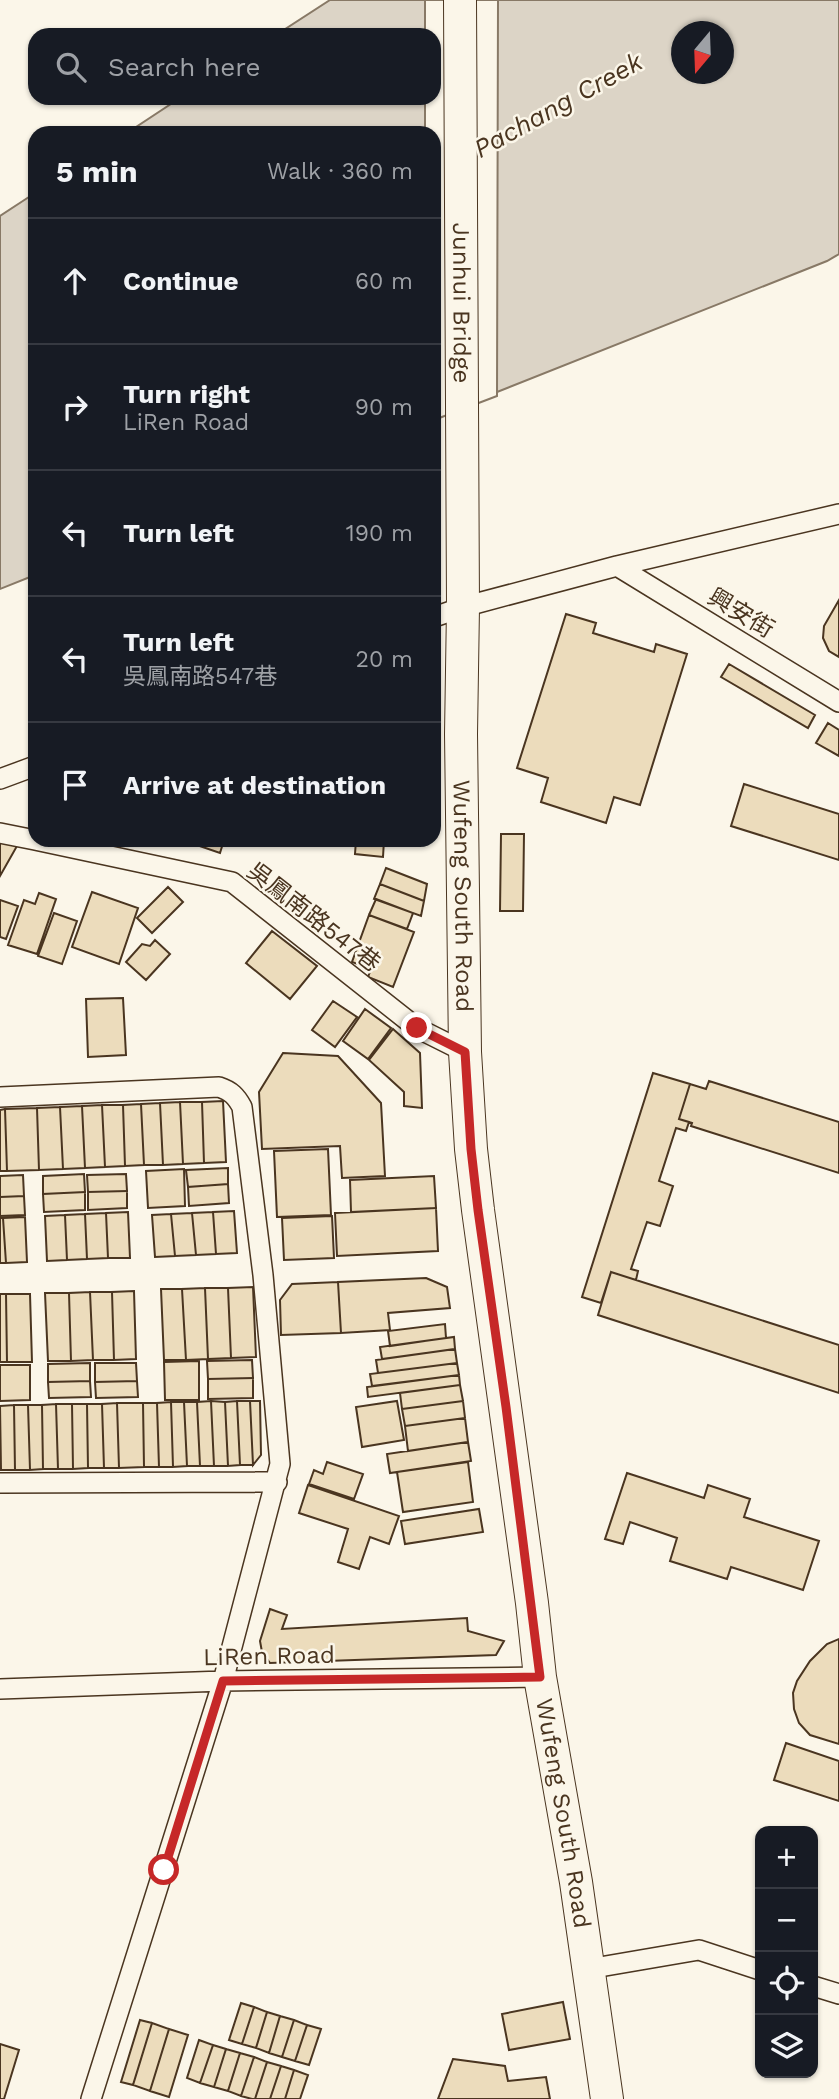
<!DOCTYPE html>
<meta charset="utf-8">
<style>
:root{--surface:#171b24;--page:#20242c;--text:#f1f3f6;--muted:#9ea1a6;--line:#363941}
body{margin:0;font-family:"Work Sans","Noto Sans TC",sans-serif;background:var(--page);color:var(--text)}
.controls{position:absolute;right:21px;bottom:21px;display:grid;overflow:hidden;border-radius:14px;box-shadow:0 2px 5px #0004}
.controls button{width:63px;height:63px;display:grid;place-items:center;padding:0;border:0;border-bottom:2px solid var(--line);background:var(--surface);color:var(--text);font:35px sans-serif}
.compass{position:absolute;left:671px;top:21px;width:63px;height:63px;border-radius:50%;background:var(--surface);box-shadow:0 2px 5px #0004;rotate:199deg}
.stop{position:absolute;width:21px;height:21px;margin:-16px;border:5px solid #c62828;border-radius:50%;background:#fff}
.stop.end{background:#c62828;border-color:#fff;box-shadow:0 2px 7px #0008}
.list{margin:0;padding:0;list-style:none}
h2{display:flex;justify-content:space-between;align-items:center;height:91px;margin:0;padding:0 28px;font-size:30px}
h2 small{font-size:23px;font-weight:400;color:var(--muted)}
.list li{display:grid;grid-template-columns:46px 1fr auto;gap:21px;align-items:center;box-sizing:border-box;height:126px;padding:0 28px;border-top:2px solid var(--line)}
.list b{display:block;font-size:26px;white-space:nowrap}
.list p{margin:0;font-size:23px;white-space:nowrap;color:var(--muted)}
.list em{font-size:23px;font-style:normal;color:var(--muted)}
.icon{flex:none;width:38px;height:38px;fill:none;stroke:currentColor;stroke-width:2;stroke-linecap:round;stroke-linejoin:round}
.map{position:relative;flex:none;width:839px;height:2099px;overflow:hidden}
.search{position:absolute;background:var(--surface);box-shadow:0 2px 5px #0004;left:28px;top:28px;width:413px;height:77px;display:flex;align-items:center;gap:18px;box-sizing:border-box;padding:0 24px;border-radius:21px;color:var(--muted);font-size:26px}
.panel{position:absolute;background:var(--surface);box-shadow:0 2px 5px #0004;left:28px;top:126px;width:413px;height:721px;border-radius:21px}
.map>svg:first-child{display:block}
.water{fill:#dcd4c6;stroke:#887966;stroke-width:2;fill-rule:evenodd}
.pier{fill:#fbf6e9;stroke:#887966;stroke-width:2}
.building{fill:#ecdcbc;stroke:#4a3520;stroke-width:2}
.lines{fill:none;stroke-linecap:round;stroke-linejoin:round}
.street-casing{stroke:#4a3520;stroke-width:22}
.primary-casing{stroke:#4a3520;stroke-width:34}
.street{stroke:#fbf6e9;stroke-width:19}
.primary{stroke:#fbf6e9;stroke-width:32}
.route{stroke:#c62828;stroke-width:9}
.labels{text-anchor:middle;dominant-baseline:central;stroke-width:5;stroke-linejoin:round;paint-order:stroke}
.street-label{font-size:24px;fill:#4a3520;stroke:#fbf6e9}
.water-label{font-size:26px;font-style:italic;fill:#4a3520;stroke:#fbf6e9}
</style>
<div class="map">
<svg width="839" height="2099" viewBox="0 0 839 2099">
<rect width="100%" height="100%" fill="#fbf6e9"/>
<path class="water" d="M330,0H839V254L827,261L434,417V133H127L180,98H434V35H276ZM682,32H724V74H682Z
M35,193V575L0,589V216Z"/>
<path class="pier" d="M425,0H498L497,396L434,420V133H425V98H434V35H425Z"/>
<path class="building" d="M839,600V657L829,651L823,638L824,626Z
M566,614L596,623L593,633L654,652L656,644L687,654L640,805L614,797L606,823L541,802L548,778L517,768Z
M729,664L815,715L808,728L721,677Z
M828,723L839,730V756L816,743Z
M744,784L839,814V860L731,826Z
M501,834H524L523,911H500Z
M182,840H224L220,853Z
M356,840H384L383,857L355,854Z
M0,842L17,846L0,876Z
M386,868L427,884L424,901L380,884Z
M380,884L424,901L421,916L374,899Z
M168,887L183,902L152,933L137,918Z
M92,892L138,908L119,964L72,947Z
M39,893L56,899L37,954L8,945L24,900L35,904Z
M376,899L413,913L407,929L369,915Z
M0,900L18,906L6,939L0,937Z
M54,913L77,921L62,964L38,956Z
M369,915L414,932L393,987L368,977L371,969L352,962Z
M272,931L317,966L290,999L246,963Z
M155,940L170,954L146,980L126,962L142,944L150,946Z
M123,998L126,1055L88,1057L86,999Z
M333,1001L357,1017L335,1047L312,1030Z
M365,1009L391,1028L368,1059L343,1041Z
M393,1029L420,1053L422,1108L404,1106V1092L369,1060Z
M283,1053L338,1056L381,1103L385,1176L342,1178L340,1146L262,1149L259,1092Z
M653,1073L690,1084L679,1119L689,1122L686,1131L676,1128L659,1181L673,1186L660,1226L647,1222L631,1269L638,1271L636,1280L611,1272L601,1303L582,1297Z
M709,1081L839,1122V1173L691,1126L692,1123L679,1119L690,1084L706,1089Z
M223,1101L226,1162L204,1163L202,1102Z
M180,1102L183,1164L163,1165L160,1103Z
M180,1102H202L204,1163L183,1164Z
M160,1103L163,1165H144L141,1104Z
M141,1104L144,1165L125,1166L123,1105Z
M102,1105H123L125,1166L105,1167Z
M102,1105L105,1167L85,1168L82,1106Z
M82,1106L85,1168L63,1169L60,1107Z
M60,1107L63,1169L39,1170L37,1108Z
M37,1108L39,1170L7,1171L5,1109Z
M5,1109L7,1171H0V1110Z
M328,1149L331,1215L277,1217L274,1151Z
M228,1168V1184L188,1187L186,1170Z
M184,1169L185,1206L148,1208L146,1171Z
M84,1174L85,1192L43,1194V1176Z
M126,1174L127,1191L88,1192L87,1175Z
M23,1175L24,1196L0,1197V1176Z
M434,1176L436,1208L351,1212L350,1180Z
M228,1184L229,1203L189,1206L188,1187Z
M127,1191V1208L88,1210V1192Z
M85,1192V1210L44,1212L43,1194Z
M24,1196L25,1215L0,1216V1197Z
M436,1208L438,1251L337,1256L335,1213Z
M234,1211L237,1253L216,1254L213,1212Z
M128,1212L130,1258H108L106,1213Z
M213,1212L216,1254L196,1255L192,1213Z
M106,1213L108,1258L87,1259L85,1214Z
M192,1213L196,1255L175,1256L171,1214Z
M85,1214L87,1259L67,1260L65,1215Z
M171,1214L175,1256L155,1257L152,1215Z
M65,1215L67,1260L47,1261L45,1216Z
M332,1216L334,1258L284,1260L282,1218Z
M25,1217L27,1262L6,1263L3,1218Z
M0,1218H3L6,1263H0Z
M611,1272L839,1345V1393L598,1315Z
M426,1278L447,1287L450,1308L388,1313L390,1330L341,1333L338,1282Z
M338,1282L341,1333L281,1335L280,1300L292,1284Z
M253,1287L256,1357L231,1358L228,1288Z
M205,1288H228L231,1358L208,1359Z
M205,1288L208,1359L186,1360L182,1289Z
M161,1289H182L186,1360H164Z
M134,1291L136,1359L114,1360L112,1292Z
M90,1292H112L114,1360H93Z
M90,1292L93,1360L71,1361L69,1293Z
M45,1293H69L71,1361H48Z
M0,1294H6L7,1362H0Z
M6,1294H30L32,1362H7Z
M445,1324L446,1338L390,1346L388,1331Z
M454,1337L455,1349L382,1359L380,1347Z
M455,1349L457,1363L378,1373L376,1360Z
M252,1360L253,1378L208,1379L207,1361Z
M199,1361V1400H165L164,1362Z
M90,1363V1381L48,1382V1364Z
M95,1363H136L137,1381L95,1382Z
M457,1363L459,1375L372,1386L370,1374Z
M0,1365H30V1400L0,1401Z
M459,1375L460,1385L368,1397L367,1387Z
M253,1378V1398L208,1399V1379Z
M90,1381L91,1397L49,1398L48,1382Z
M137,1381L138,1397L96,1398L95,1382Z
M460,1385L463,1401L402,1409L400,1393Z
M211,1401L214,1466H200L197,1402Z
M211,1401L225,1402L228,1466H214Z
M237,1401L240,1465L228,1466L225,1402Z
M237,1401H250L253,1465H240Z
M250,1401H260L261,1455L253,1465Z
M397,1401L404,1440L362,1447L356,1407Z
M463,1401L465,1418L405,1426L402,1409Z
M171,1402L173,1467H159L157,1403Z
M171,1402H184L187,1466L173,1467Z
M184,1402H197L200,1466H187Z
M117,1403L119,1468H104L102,1404Z
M117,1403H143L144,1467L119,1468Z
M143,1403H157L159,1467H144Z
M56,1404L58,1469H43L42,1405Z
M56,1404H72L73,1469H58Z
M72,1404H87L88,1468L73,1469Z
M87,1404H102L104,1468H88Z
M14,1405L15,1470H1L0,1406Z
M14,1405H28L30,1470H15Z
M28,1405H42L43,1469L30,1470Z
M465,1418L468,1442L408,1451L405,1426Z
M468,1442L471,1461L390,1473L387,1454Z
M327,1462L363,1474L354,1499L309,1484L314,1470L323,1474Z
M468,1462L473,1502L403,1512L397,1472Z
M627,1473L704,1498L708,1485L750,1499L744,1517L819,1541L803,1590L731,1567L727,1579L670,1561L677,1538L630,1522L623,1544L605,1539Z
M308,1485L399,1516L389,1544L370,1537L359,1569L338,1562L348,1529L299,1513Z
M479,1509L483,1532L405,1544L401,1521Z
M270,1609L287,1615L282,1629L467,1618L468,1631L504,1641L496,1655L270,1663L262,1652L260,1641Z
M839,1639V1744L810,1735L799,1723L794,1709L793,1693L797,1681L810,1661L827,1644Z
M786,1743L839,1761V1801L774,1780Z
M563,2002L570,2039L509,2050L502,2014Z
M241,2003L254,2007L242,2044L229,2040Z
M254,2007L267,2012L256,2048L242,2044Z
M267,2012L280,2016L269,2053L256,2048Z
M280,2016L294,2020L282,2057L269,2053Z
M140,2020L152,2023L133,2085L121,2082Z
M294,2020L307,2025L295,2061L282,2057Z
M152,2023L169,2029L150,2091L133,2085Z
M307,2025L321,2029L309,2065L295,2061Z
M169,2029L188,2035L169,2097L150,2091Z
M199,2040L213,2045L200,2083L187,2078Z
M0,2044L19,2050L4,2099H0Z
M213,2045L226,2049L214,2087L200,2083Z
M226,2049L240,2053L228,2091L214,2087Z
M240,2053L254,2057L241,2096L228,2091Z
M254,2057L267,2062L255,2099H252L241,2096Z
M453,2059L505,2066L508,2081L546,2077L550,2099H438Z
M267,2062L281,2066L270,2099H255Z
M281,2066L294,2070L285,2099H270Z
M294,2070L308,2075L300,2099H285Z"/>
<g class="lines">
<defs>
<path id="street" d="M617,566L839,702
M434,617L463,607L617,566L839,514
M0,779L35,766
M0,833L35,840
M35,840L232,882L417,1028L465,1052
M0,1097L219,1087C231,1091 236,1096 242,1107L263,1275L280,1464L223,1681L91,2099
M0,1483L277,1482
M0,1689L223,1681L540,1677
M588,1969L699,1950L760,1970
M813,1986L839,1994"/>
<g id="primary">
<path id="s1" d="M460,0L463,607L461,734L465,1052L471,1149L478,1210L532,1603L540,1677L576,1882L607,2099"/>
</g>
</defs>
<use href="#street" class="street-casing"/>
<use href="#primary" class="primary-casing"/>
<use href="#street" class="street"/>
<use href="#primary" class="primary"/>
</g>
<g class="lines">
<path class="route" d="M164,1870L223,1681L540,1677L506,1407L478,1210L471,1149L465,1052L417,1028"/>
</g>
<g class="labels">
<g class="street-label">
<text stroke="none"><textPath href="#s1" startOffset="303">Junhui Bridge</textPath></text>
<text transform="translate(741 613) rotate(31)">興安街</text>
<text stroke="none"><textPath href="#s1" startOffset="896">Wufeng South Road</textPath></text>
<text transform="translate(314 917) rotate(38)">吳鳳南路547巷</text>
<text transform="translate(269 1656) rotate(-1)">LiRen Road</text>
<text stroke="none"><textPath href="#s1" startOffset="1820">Wufeng South Road</textPath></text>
</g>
<g class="water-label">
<text transform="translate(558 105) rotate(-29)">Pachang Creek</text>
</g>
</g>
</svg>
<div class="controls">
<button>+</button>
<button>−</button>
<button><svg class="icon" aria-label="locate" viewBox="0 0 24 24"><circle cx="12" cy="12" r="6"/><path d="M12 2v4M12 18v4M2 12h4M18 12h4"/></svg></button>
<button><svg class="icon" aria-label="layers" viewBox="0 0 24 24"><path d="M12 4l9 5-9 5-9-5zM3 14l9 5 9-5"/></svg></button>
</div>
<svg class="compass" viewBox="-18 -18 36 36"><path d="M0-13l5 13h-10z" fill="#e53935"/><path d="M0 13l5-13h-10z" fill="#9ea1a6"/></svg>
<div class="stop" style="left:164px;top:1870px"></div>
<div class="stop end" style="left:417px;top:1028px"></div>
<div class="search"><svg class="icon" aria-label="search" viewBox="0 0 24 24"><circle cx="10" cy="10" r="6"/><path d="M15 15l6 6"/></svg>Search here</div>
<section class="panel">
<h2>5 min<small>Walk · 360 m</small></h2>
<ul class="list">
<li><svg class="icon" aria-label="ahead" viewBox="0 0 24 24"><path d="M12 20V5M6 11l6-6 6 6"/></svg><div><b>Continue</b></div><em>60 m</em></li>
<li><svg class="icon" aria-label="right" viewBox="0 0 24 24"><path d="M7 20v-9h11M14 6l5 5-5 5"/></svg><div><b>Turn right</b><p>LiRen Road</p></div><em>90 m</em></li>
<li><svg class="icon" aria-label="left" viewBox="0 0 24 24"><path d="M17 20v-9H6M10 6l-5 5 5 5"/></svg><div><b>Turn left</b></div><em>190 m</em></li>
<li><svg class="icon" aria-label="left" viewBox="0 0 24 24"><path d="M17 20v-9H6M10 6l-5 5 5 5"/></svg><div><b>Turn left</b><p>吳鳳南路547巷</p></div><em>20 m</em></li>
<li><svg class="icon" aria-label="arrive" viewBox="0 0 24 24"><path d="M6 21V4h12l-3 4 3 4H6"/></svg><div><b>Arrive at destination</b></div></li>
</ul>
</section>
</div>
